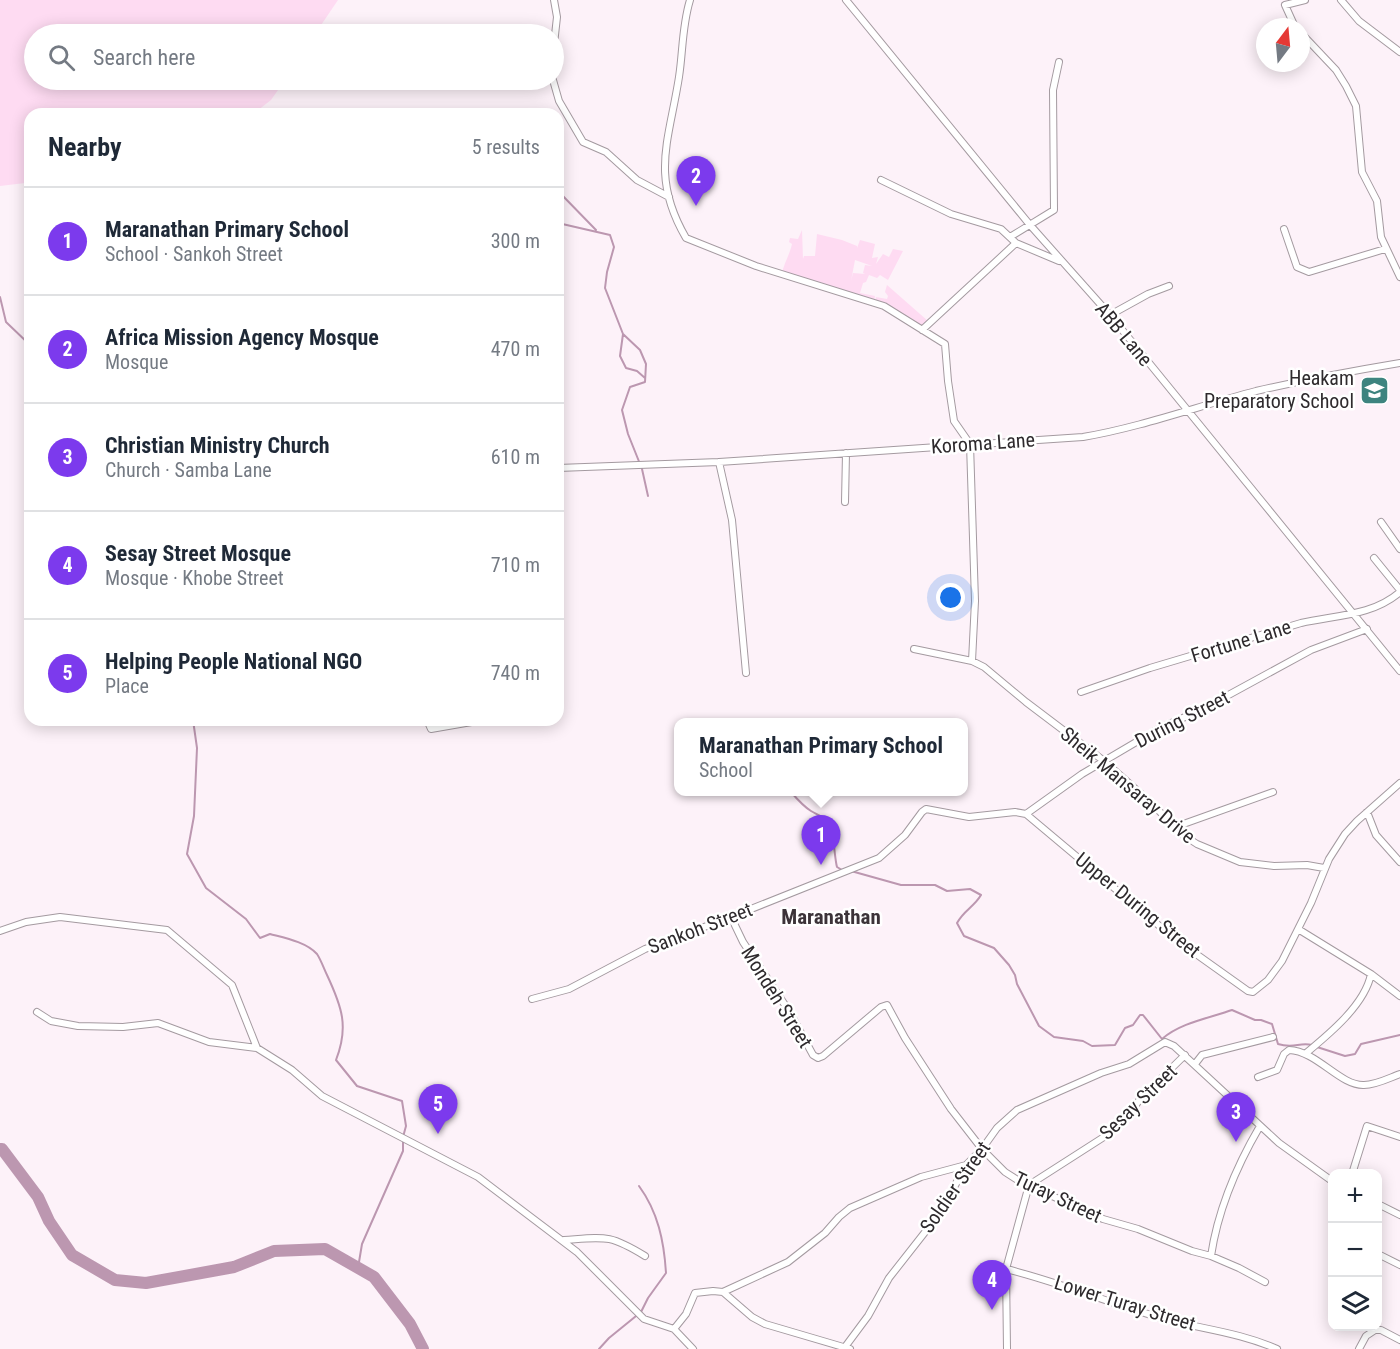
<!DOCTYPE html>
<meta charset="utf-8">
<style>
:root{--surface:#fff;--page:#f2f2f3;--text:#1f2937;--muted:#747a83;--line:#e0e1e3;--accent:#7c3aed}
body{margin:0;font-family:"Roboto Condensed",sans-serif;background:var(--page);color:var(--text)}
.controls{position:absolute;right:18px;bottom:18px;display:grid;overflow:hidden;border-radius:12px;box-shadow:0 3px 15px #0003}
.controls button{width:54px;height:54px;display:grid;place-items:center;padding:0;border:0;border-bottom:2px solid var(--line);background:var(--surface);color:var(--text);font:30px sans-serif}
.compass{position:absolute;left:1256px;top:18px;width:54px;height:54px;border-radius:50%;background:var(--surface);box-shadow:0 3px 15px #0003;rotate:16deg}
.you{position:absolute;left:951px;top:598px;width:21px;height:21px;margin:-15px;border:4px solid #fff;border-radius:50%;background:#1a73e8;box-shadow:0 0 0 9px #1a73e833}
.badge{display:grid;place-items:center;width:39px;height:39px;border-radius:50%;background:var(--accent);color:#fff;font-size:20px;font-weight:700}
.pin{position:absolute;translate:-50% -50px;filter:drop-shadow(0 2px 3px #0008)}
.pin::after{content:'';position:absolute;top:32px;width:21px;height:18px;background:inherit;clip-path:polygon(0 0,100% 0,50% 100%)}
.popup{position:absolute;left:674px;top:718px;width:294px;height:78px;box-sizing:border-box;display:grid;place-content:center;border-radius:12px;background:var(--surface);filter:drop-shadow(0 2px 4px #0005);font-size:20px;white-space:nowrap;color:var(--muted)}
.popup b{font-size:22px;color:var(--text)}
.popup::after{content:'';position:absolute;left:50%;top:100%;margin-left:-12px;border:12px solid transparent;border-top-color:var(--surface)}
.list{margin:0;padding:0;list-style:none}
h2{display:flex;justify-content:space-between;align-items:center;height:78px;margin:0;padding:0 24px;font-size:26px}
h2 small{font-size:20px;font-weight:400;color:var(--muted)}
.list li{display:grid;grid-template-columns:39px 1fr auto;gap:18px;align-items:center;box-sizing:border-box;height:108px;padding:0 24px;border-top:2px solid var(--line)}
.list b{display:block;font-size:22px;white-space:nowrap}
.list p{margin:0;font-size:20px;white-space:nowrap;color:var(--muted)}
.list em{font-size:20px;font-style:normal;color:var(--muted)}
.icon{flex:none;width:33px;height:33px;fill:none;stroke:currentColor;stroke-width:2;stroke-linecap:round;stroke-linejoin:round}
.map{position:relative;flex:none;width:1400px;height:1349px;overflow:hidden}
.search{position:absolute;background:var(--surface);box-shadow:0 3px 15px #0003;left:24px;top:24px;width:540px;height:66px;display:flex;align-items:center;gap:15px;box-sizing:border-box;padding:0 21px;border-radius:33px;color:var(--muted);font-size:22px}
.panel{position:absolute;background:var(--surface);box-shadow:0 3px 15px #0003;left:24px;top:108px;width:540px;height:618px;border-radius:18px}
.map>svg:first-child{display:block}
.green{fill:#fedbf2;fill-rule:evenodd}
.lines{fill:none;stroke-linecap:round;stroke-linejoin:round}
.stream{stroke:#bc97b0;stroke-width:2}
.river{stroke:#bc97b0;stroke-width:12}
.minor-casing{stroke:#a49aa0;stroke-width:8}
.minor{stroke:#fff;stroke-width:6}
.labels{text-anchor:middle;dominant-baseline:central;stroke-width:5;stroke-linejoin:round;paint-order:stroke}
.street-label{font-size:20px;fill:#2e2a2d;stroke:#fff}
.poi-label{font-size:20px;fill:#2e2a2d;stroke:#fff;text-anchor:end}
.neighbourhood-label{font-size:21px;font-weight:bold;fill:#3c3439;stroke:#fff}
</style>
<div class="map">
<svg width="1400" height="1349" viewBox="0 0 1400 1349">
<rect width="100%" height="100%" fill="#fdf2f9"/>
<path class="green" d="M0,0H338L315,34H34V80H285L271,100L253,114H30V188L25,183L0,186Z
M802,230L803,259L804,256H815L817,234L842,240L857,246V248L860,240L875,244L872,258L878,257L876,264L883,254L889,257L893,249L903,251L888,280L880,275L877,278L869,275L866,282L863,283L860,293L875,296L874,302L782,273C784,263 790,254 792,244L789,242L790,238L798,239ZM855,260L872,266L865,265L863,273L865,274L853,273L851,281Z
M887,285L928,321L921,328L911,318L910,320L875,302L876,297L887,299L888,296L885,292Z"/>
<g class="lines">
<path class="stream" d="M558,191L596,230
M558,223L610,235L614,247L607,272L605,288L623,334L640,350L646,364L645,382L630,387L622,410L628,434L642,469L648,496
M0,297L6,322L30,345
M623,334L620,356L626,368L637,371L645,378
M193,720L197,748L194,816L187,854L206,888L246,919L260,938L270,934C285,938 306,942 317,954C321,960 324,969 327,975C342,1007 349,1027 336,1060L357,1086L402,1101L406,1126L403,1137V1151L362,1244L358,1268
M791,792C797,799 803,806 811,811C816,814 824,817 828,821C834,828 834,856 837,867L842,870
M851,871L901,885H935L947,891L970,889L981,895C974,907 964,910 957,923L964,936L994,948L1009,965L1015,975L1017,984L1039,1026L1054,1037L1083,1041L1092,1046L1115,1045L1125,1028L1133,1025L1140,1015H1143L1162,1039C1180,1023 1209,1018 1232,1010L1255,1020H1261L1272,1024L1278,1044C1294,1049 1299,1042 1312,1045
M1317,1047L1345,1056L1355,1054L1361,1044L1400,1035
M599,1349L609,1338L641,1312L648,1298L666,1273C664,1241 658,1212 639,1186"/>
<path class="river" d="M0,1149H2L38,1197L49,1221L72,1255L115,1280L146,1283L234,1267L274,1251L325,1249L374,1277L410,1324L423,1349"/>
<defs>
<path id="minor" d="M690,0C682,26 683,51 679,77C669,141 650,176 686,238L756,266L884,306L945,344L948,381L954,421L970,444L975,601L972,661
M846,0L1030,225L1110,315L1400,671
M1341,0L1359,21L1400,52
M1295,27L1285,5L1305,0
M1301,33L1336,70L1346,86L1356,106L1362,172L1377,201L1381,237L1400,277
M554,44L557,17L554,0
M553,80L559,101L583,142L606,152L637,180L669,197
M881,180L951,214L1001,229L1016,243L1059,261
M1284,229L1297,267L1309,272L1385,249
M1010,237L1054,210L1053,90L1059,62
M1110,315L1148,294L1169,286
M922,330L1016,243
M719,462L732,520L746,673
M558,468L719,462L1083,437C1142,427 1198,406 1256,391C1304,380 1352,371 1400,363
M845,502L846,453
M1381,522L1400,549
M1374,558L1400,590
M914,649L972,661L984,667L1026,702L1104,761L1149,801L1183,835L1197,844L1240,862L1274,866L1307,865L1324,868
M1081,692L1150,668L1301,623C1336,615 1372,616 1400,592
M427,720L431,729L483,720
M1367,812L1376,835L1400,862
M1026,814L1175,939L1248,991L1253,992L1268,980L1282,961L1311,903L1329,859L1345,834L1357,821L1400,783
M1026,814L1082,774L1160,728L1201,710L1311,650L1367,629
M1175,827L1273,792
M731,917L743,942L789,1011L813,1055L818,1058L823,1056L881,1007L887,1005L905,1038L951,1109L982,1149L1005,1172L1019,1181L1103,1219L1138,1229L1192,1251L1211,1256L1239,1268L1265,1282
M1298,929L1371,974L1400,996
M0,931L26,922L60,917L167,930L232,985L257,1048L292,1070L322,1096L478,1177L577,1252L644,1319L674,1329L693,1349
M532,999L569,989L645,949L731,917L879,858L905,835L922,812L926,809L969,817L1015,812L1026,814
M37,1012L51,1021L78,1026L123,1027L158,1023L209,1042L257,1048
M1305,1054C1328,1035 1365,1005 1371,974
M1195,1064L1202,1055L1273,1037
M1258,1077L1277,1070L1284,1054L1289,1050C1317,1051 1340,1086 1364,1085C1376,1085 1389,1078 1400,1074
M1352,1174L1367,1126L1400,1137
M1378,1204L1400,1215
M564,1240C605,1237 609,1234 645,1256
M1378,1254L1400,1265
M1211,1256C1218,1209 1236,1167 1260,1126
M1006,1269C1059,1282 1109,1303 1161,1318C1200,1329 1239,1332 1277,1349
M723,1292L752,1317L765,1324L850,1349
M674,1329L686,1314L695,1293L713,1291L723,1292L788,1262L825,1233L839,1217L850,1208L921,1177L966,1165
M845,1347L868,1316L889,1278L940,1213L966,1165L982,1149L997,1128L1017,1110L1101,1073L1129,1064L1165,1042L1174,1046L1279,1143L1332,1181
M1007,1349L1006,1269L1029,1185L1107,1135L1128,1115L1141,1098L1185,1055
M1359,1349L1366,1336L1375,1330H1381L1400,1340"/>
</defs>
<use href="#minor" class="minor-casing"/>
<use href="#minor" class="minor"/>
</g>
<defs>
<symbol id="school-square" viewBox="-11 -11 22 22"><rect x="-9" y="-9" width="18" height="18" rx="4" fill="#3d847f" stroke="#fff"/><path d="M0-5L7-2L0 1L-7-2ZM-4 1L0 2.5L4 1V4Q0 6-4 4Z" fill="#fff"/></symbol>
</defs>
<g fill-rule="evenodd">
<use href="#school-square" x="1358" y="374" width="33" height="33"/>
</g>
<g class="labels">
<g class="street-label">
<text transform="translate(1124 334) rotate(50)">ABB Lane</text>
<text transform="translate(983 443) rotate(-4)">Koroma Lane</text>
<text transform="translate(1241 641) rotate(-17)">Fortune Lane</text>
<text transform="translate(1182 719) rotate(-27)">During Street</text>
<text transform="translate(1128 785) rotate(40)">Sheik Mansaray Drive</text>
<text transform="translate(1138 905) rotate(39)">Upper During Street</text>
<text transform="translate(700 928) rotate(-21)">Sankoh Street</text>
<text transform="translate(777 997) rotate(58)">Mondeh Street</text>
<text transform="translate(1138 1102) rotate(-44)">Sesay Street</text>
<text transform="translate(955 1187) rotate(-55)">Soldier Street</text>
<text transform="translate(1058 1197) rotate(25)">Turay Street</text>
<text transform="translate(1125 1303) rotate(17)">Lower Turay Street</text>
</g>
<g class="poi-label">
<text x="1354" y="378">Heakam<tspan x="1354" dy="23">Preparatory School</tspan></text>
</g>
<g class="neighbourhood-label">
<text x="831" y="917">Maranathan</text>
</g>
</g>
</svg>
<div class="controls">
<button>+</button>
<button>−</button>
<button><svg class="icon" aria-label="layers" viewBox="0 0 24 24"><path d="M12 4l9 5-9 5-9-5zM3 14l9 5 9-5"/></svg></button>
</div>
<svg class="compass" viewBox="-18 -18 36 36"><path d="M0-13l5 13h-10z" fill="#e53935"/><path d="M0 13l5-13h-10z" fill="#747a83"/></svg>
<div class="you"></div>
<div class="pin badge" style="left:821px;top:865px">1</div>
<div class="popup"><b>Maranathan Primary School</b>School</div>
<div class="pin badge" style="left:696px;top:206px">2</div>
<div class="pin badge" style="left:1236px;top:1142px">3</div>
<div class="pin badge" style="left:992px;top:1310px">4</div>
<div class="pin badge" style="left:438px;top:1134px">5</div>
<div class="search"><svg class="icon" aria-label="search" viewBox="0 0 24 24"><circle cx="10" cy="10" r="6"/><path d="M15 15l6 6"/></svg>Search here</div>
<section class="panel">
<h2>Nearby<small>5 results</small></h2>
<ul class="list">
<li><span class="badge">1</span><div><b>Maranathan Primary School</b><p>School · Sankoh Street</p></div><em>300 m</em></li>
<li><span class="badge">2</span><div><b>Africa Mission Agency Mosque</b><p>Mosque</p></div><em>470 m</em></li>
<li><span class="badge">3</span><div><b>Christian Ministry Church</b><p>Church · Samba Lane</p></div><em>610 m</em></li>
<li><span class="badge">4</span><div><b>Sesay Street Mosque</b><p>Mosque · Khobe Street</p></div><em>710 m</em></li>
<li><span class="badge">5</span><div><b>Helping People National NGO</b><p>Place</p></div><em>740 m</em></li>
</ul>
</section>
</div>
